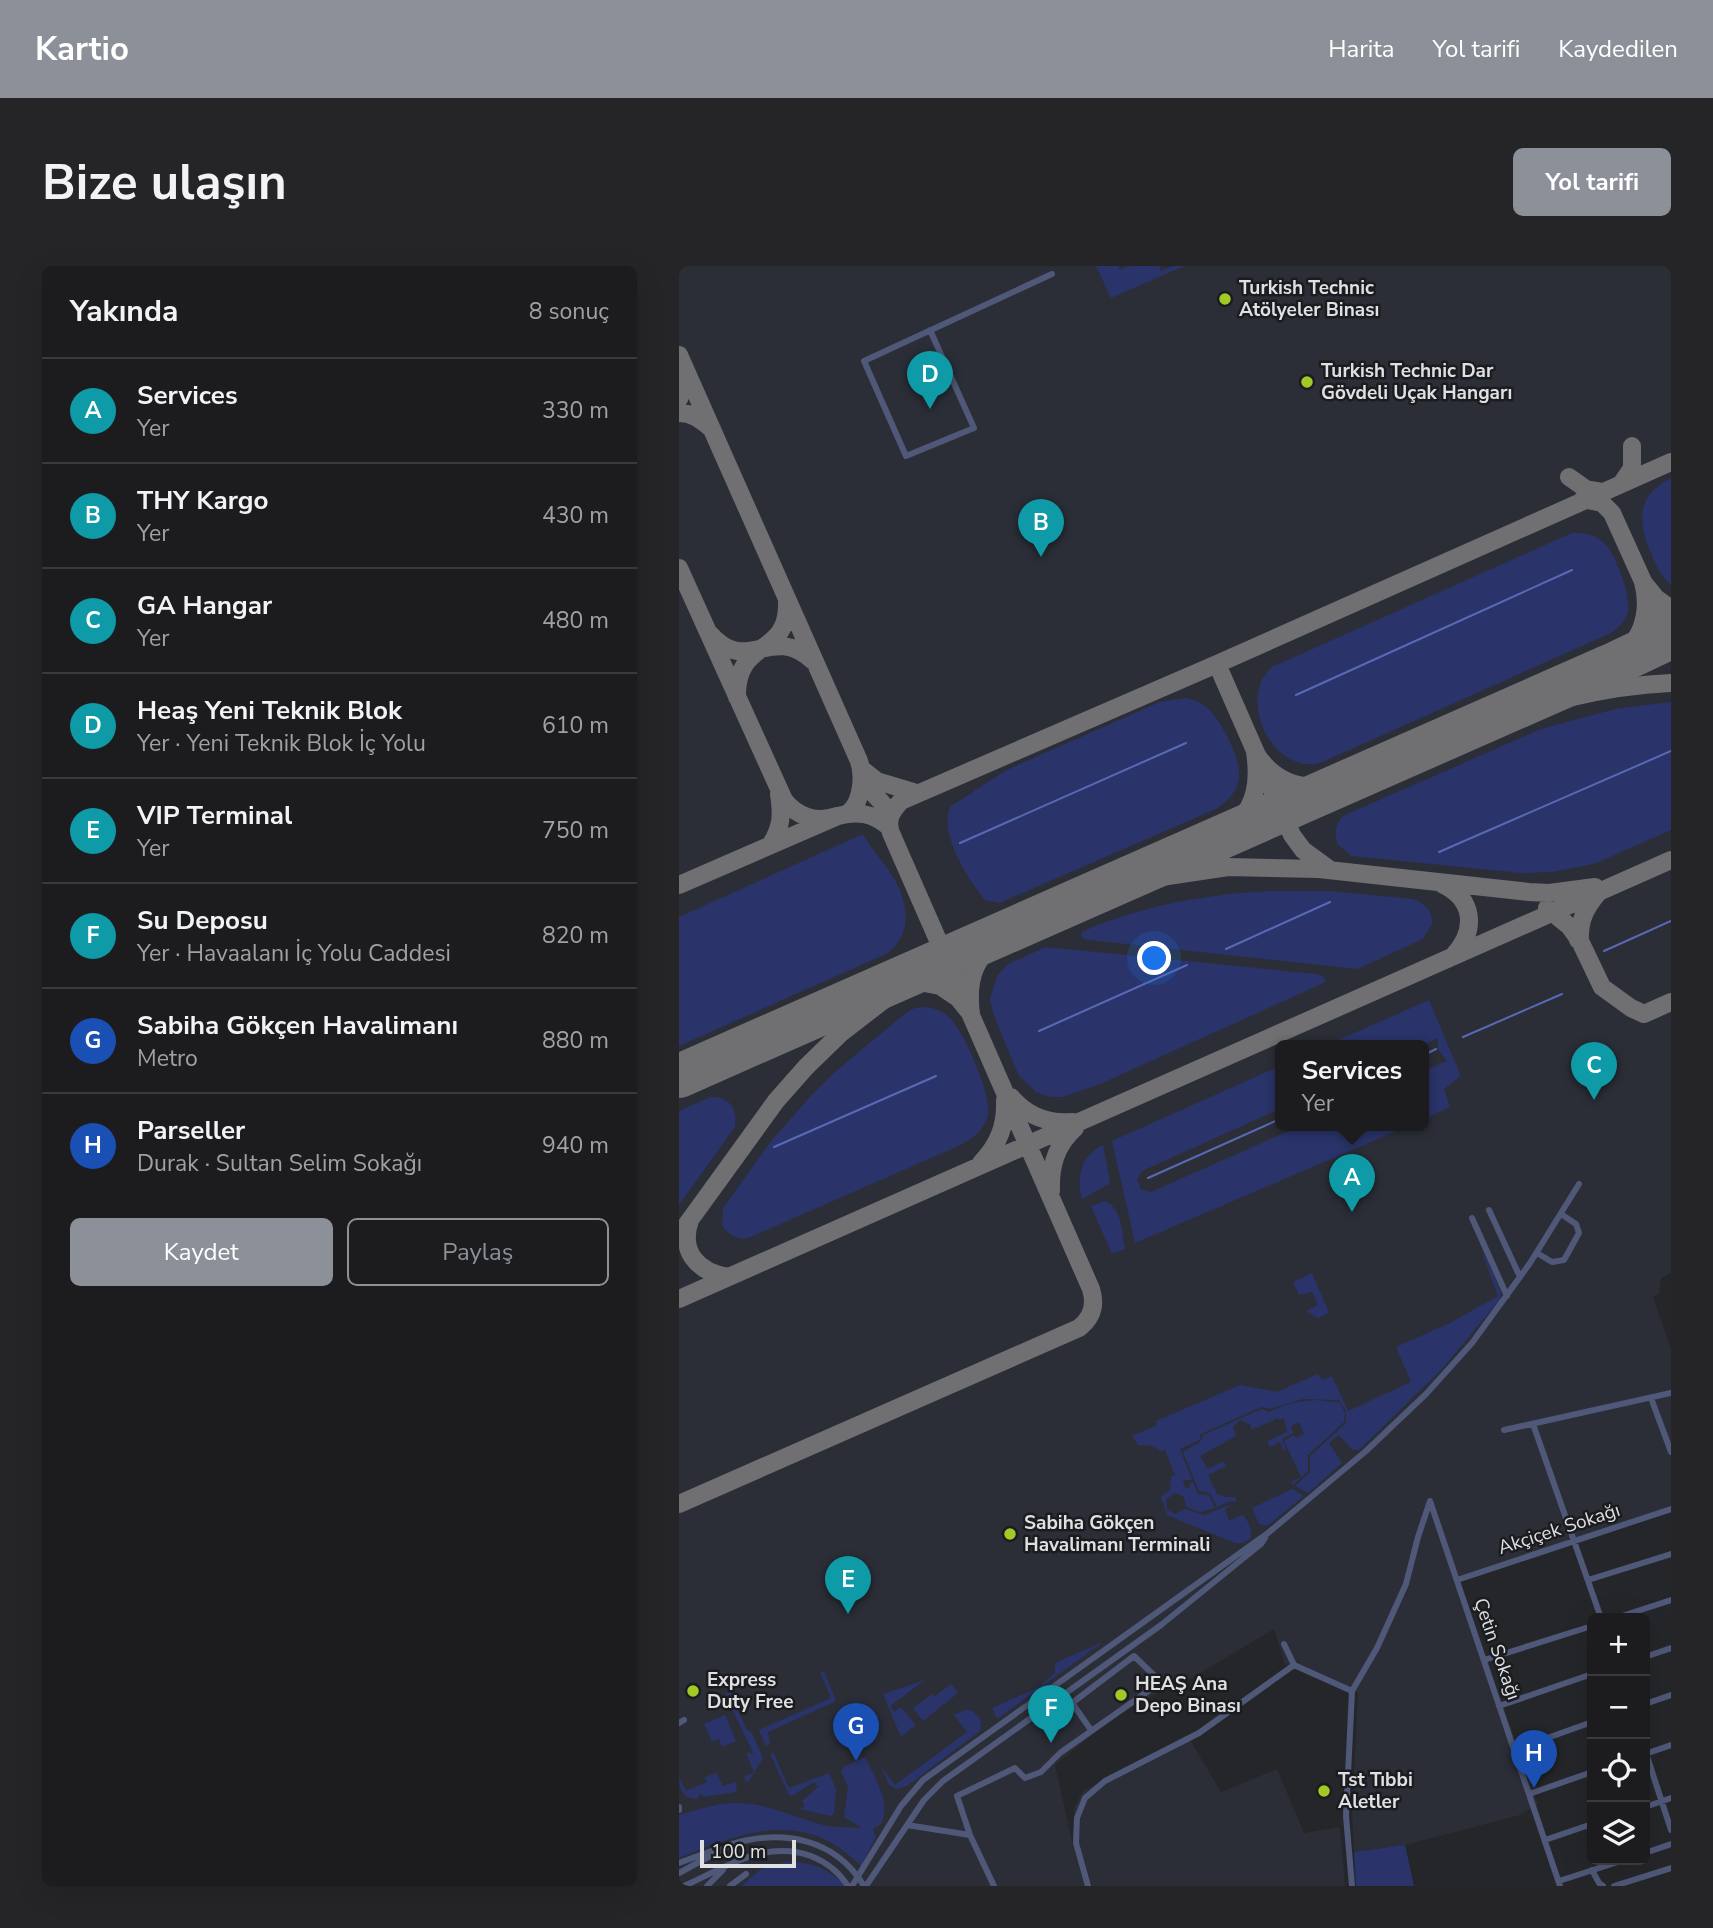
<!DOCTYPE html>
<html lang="tr">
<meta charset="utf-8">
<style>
:root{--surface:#1c1c1f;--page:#252528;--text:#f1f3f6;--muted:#a0a1a4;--line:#3a3a3d;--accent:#8c9099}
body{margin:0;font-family:"Nunito Sans",sans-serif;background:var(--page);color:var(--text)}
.controls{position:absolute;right:21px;bottom:21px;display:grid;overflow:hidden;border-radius:10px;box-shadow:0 7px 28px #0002}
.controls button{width:63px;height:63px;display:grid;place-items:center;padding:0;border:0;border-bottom:2px solid var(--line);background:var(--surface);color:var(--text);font:35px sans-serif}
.scale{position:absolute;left:21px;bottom:18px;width:96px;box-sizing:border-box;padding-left:7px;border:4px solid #e0e0e2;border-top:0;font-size:19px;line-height:24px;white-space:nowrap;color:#e0e0e2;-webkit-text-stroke:5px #1b1c1f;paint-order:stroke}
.you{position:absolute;left:476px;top:693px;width:24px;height:24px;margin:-18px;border:5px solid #fff;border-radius:50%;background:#1a73e8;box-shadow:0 0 0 10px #1a73e833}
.badge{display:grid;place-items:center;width:46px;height:46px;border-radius:50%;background:var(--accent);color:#fff;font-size:23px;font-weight:700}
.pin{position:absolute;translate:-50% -58px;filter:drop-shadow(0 2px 4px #0008)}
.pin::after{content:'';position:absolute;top:37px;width:24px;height:21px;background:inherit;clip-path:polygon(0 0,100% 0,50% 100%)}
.popup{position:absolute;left:596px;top:774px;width:154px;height:91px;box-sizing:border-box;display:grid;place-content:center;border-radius:10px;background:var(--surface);filter:drop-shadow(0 2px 5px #0005);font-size:23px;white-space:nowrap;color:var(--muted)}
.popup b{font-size:26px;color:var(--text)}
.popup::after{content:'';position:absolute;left:50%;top:100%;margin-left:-14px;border:14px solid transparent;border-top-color:var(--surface)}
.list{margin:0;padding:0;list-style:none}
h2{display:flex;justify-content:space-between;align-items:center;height:91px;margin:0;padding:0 28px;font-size:30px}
h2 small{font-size:23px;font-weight:400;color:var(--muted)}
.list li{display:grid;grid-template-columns:46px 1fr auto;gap:21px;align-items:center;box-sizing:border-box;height:105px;padding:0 28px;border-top:2px solid var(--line)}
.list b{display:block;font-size:26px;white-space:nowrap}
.list p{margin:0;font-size:23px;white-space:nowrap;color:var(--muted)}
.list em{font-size:23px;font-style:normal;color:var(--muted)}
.actions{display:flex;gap:14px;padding:21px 28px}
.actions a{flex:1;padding:16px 0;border:2px solid var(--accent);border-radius:10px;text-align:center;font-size:24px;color:var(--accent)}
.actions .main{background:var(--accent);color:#fff}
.icon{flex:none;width:38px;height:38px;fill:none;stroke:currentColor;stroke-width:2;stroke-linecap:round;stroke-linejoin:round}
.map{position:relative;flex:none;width:992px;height:1620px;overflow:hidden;border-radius:10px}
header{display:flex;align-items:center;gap:42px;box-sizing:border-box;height:98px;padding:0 35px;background:var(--accent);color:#fff}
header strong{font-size:33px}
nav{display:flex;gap:38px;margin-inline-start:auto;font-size:24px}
.intro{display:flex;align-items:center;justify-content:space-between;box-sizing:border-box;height:168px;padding:0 42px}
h1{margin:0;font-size:49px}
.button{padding:18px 32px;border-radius:10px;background:var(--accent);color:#fff;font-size:24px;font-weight:700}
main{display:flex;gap:42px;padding:0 42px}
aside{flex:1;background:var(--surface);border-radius:10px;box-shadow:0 7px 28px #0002}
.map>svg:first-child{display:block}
.built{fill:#2b2e37;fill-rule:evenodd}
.green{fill:#2a346a}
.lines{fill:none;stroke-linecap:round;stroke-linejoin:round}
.stream{stroke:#5969b5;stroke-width:2}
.taxiway{stroke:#707073;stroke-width:18}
.runway{stroke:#707073;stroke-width:44}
.street{stroke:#4f5878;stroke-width:6}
.street-bridge{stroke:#4f5878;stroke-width:6}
.poi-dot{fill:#a3c926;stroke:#1b1c1f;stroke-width:2.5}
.labels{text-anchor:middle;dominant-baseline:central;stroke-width:5;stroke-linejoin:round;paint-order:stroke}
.poi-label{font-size:19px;font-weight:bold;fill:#e0e0e2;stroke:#1b1c1f;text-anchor:start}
.street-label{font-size:19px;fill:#e0e0e2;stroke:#1b1c1f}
</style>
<header>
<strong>Kartio</strong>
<nav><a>Harita</a><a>Yol tarifi</a><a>Kaydedilen</a></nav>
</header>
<div class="intro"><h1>Bize ulaşın</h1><a class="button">Yol tarifi</a></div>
<main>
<aside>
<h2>Yakında<small>8 sonuç</small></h2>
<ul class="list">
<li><span class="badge" style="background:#0f9aa8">A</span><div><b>Services</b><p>Yer</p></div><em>330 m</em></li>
<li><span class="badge" style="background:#0f9aa8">B</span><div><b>THY Kargo</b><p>Yer</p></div><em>430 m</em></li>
<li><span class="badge" style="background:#0f9aa8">C</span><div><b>GA Hangar</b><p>Yer</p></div><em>480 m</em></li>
<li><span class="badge" style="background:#0f9aa8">D</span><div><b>Heaş Yeni Teknik Blok</b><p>Yer · Yeni Teknik Blok İç Yolu</p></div><em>610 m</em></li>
<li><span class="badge" style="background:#0f9aa8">E</span><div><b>VIP Terminal</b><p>Yer</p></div><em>750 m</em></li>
<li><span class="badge" style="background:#0f9aa8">F</span><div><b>Su Deposu</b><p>Yer · Havaalanı İç Yolu Caddesi</p></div><em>820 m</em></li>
<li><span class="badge" style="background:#1a4fb4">G</span><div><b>Sabiha Gökçen Havalimanı</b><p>Metro</p></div><em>880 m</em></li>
<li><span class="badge" style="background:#1a4fb4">H</span><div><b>Parseller</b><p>Durak · Sultan Selim Sokağı</p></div><em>940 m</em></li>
</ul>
<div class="actions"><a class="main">Kaydet</a><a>Paylaş</a></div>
</aside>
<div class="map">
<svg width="992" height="1620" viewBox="0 0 992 1620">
<rect width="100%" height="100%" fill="#252629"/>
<path class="built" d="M0,0H992V1007L982,1012L980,1028L974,1031L992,1083V1246L781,1316L859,1539L841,1549L726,1579L675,1586L673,1547L679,1427L606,1398L595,1363L499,1420L496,1417L434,1452L376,1499L394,1580L395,1542L404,1525L508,1469L542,1526L598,1503L625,1567L661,1561L666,1620H0ZM601,780H745V860H601Z"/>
<path class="green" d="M417,0H439L441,4L450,0H480L482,5L494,0H505L432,32Z
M992,212V319C982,310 977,299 972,287C958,255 958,229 992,212Z
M893,267C923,266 932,281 941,306C946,319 950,331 949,345C948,353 939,362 932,367L641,497C593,509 557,432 593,401Z
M507,432C531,437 538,452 549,472C563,501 568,523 537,543L320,637L306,634C289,613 260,569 271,541L324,506L350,494L481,436Z
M992,436V564L915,598L873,606L842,607L673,590L659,579C655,568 656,556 666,549L862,463L936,443Z
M184,568C193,585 207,598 216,614C230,639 233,671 207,688L0,780V651Z
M594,625H650L734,633C745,637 754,645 753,658L744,673L678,703L410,674L405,673L402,669L403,666C463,639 529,628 594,625Z
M367,681L637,708L644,710L647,716L421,818L384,831H372L357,826L340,810L315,750L311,733L318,710L329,698Z
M750,734L782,810L765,823L771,841L745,853V805L768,795L759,783V772L742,780H646Z
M248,741C259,743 269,748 275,757C287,771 312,829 309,847C306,865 293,873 277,881L69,972C58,974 49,969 43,959L44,942L93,874L130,832L157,805L228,746L236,742Z
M601,800V843L463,905L458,913L462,923L472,926L621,860H729L456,977L433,875Z
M32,831C50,830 59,843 56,861L0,939V845Z
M424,879L431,915L430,918L403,933C397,910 402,890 424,879Z
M425,935C444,942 442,965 446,983L433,988L412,940Z
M804,989H806L822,1026L821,1033L763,1103L680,1184H674L660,1169L650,1177L663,1197L629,1227L616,1220L631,1206V1190L667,1157V1145L660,1134L624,1133L591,1143L582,1141L522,1168L520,1174L501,1183L513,1214H504L506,1222H510L511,1217L514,1216L519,1228L530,1229L536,1242L521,1246L507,1241L505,1231L497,1227L487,1233L488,1244L497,1248L506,1243L525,1249L556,1237L546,1243L550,1255L563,1249C569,1252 573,1265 572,1272L564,1277H556L488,1249L482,1231L491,1224L492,1211L496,1209L486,1184L481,1185L473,1180L459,1179L453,1170L478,1159L477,1155L561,1119L598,1126L639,1108L643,1114L653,1110L669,1145L732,1116L717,1081L771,1057L819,1030Z
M633,1007L650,1047L639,1052L627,1045L639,1039L633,1026L620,1029L614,1016Z
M638,1134L661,1137L666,1147L665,1156L629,1189V1205L614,1219L612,1216L622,1211L605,1175L615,1169L617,1172L625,1168L620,1156L612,1160L614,1167L603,1173L607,1184L605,1185L601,1176L591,1181L588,1175L608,1166L605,1152L600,1154L599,1152L572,1164V1159L561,1154L554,1161L557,1170L521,1190L529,1203L545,1195L547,1200L529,1209L538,1228L546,1231H556L558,1236L552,1235L538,1241L531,1227L520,1225L504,1186L521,1176L524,1169L583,1143L590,1146L612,1137Z
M613,1223L625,1230L588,1260L580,1258L573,1242Z
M424,1376L318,1453L313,1442L363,1420V1418L376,1407V1397Z
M145,1405L157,1435L89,1466L91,1478L87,1480L80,1464L152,1432L141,1406Z
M246,1414L211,1440L215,1446L222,1441L237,1459L222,1471L204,1428Z
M272,1418L279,1427L244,1455L234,1442L253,1428L255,1431Z
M51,1426L67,1463L73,1467L84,1492L70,1515L67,1516L65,1511L75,1506L67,1488L71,1486L73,1489L74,1487L46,1428Z
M288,1443C299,1447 304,1454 301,1465L228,1520L218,1523L210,1519L202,1500L216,1519L288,1466L275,1449Z
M46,1449L57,1475L43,1481L40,1473L33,1476L25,1458Z
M94,1486L110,1522L150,1507L157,1523L155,1547L152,1550L121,1543L126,1540L123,1535L139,1521L135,1516L113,1530L110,1529L92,1490Z
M186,1491C195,1510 213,1538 202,1558L194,1563L197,1571L182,1600C126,1542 65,1565 0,1592V1549C18,1544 35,1538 54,1537C86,1536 114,1551 144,1559C156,1562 170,1561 183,1562L165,1551L169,1521L162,1505L164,1501Z
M37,1507L44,1520L56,1516L58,1523L57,1526L24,1531L23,1528L19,1530V1533C5,1534 0,1523 0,1511L7,1525L28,1516L26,1511Z
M726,1579L735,1620H677L675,1586Z
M107,1596C133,1596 148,1602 167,1620H63L82,1603Z"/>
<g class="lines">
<path class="stream" d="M617,429L893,304
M281,577L507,477
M760,586L992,485
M547,683L651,636
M925,685L992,655
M360,765L508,699
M784,771L883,728
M745,789L757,783
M95,881L257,810
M469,912L601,853"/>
<path class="taxiway" d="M0,89L180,495C185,510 183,537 169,547C166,549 162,549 158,550C138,557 118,551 105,534L0,302
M0,133L7,113L5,103
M0,147C14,147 22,154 33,163
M890,211L907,223L924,226
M942,218L953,202V180
M904,233L923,237L933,247L981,353L992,371
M31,368C69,411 92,356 134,395
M538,398L613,569L624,584L650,603
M931,400C960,381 973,350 964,316L977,332L992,343
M58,431C57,371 110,392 108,336
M789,462C856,439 921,420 992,417
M183,504L193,526L204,538L209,560
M184,504L198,515L238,527
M607,556L611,544L625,533
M92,578C103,560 103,549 100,528
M487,594C543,569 587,558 576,486C595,518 629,528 664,516
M763,618C795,633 798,663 775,689
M0,619L159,550C178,545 193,547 209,560
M410,628L469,613L549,601L640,603L850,626L870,627L916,621
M868,642L890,660L901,675L923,721L952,742L965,748L992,736
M899,674L901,675C900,655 906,642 919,627
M225,713L261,720L279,732L292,748C287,709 297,693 324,666
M0,811L11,805
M332,831C348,850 370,858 394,856
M302,897C320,878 327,859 326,834
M372,925C371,900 377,879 396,862
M11,954C0,986 19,1006 49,1011
M0,969L97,835L127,801L162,767L249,700
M0,1033L992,594
M0,1238L400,1062C413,1052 417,1039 412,1023L212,567C207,553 213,545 222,535L538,398L992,196"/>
<path class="runway" d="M0,810L931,400L992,371"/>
<path class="street" d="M251,64L295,162L227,190L185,95L373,8
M810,944L841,1011
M793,952L828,1030
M858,987L873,996L885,994L900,967L897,958L882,948
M972,1132L992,1186
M854,1158L922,1352
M825,1164L992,1127
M751,1235L881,1620
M778,1314L992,1243
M909,1314L992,1288
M937,1352L992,1334
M605,1378L615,1399L673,1425
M966,1391L992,1382
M805,1394L913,1360
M966,1438L992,1429
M820,1440L913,1408
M0,1457L5,1454
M835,1484L913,1456
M966,1484L992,1564
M966,1488L992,1479
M850,1528L913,1506
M0,1541V1544
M966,1541L992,1532
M228,1559L291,1569
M866,1574L913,1558
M966,1587L992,1578
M0,1597L38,1583
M913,1604L920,1617L924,1620
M0,1607L53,1578
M880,1615L945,1594
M5,1620C46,1602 86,1573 132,1590C147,1596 160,1606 169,1620
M28,1620L44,1604
M51,1620L67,1608
M173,1620L222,1540L244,1514L589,1267L687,1185L747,1128L793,1077L851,997L900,918
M187,1620L245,1534L264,1515L482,1359L582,1278L586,1272
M315,1620L291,1569L278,1530L336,1502L346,1512L362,1506L381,1487L482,1416L455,1390L393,1437L412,1464
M409,1620L397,1577L398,1552L406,1532L426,1515L520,1467L615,1399
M673,1620L667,1550L673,1425L698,1382L727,1318L739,1271L751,1235
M935,1620L992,1602"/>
<path class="street-bridge" d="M53,1578C103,1563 156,1572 185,1620"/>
</g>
<g class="poi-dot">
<circle cx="546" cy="33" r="7"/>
<circle cx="628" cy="116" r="7"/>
<circle cx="331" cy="1268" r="7"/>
<circle cx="14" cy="1425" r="7"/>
<circle cx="442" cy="1429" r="7"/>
<circle cx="645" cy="1525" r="7"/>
</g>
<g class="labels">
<g class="poi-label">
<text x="560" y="22">Turkish Technic<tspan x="560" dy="22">Atölyeler Binası</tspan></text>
<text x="642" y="105">Turkish Technic Dar<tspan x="642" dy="22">Gövdeli Uçak Hangarı</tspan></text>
<text x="345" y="1257">Sabiha Gökçen<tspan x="345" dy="22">Havalimanı Terminali</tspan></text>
<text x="28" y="1414">Express<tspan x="28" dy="22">Duty Free</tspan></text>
<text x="456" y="1418">HEAŞ Ana<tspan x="456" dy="22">Depo Binası</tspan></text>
<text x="659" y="1514">Tst Tıbbi<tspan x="659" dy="22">Aletler</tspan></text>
</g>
<g class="street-label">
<text transform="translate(880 1263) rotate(-18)">Akçiçek Sokağı</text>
<text transform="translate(818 1383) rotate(71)">Çetin Sokağı</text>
</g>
</g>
</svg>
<div class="controls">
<button>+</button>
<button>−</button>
<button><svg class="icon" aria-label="locate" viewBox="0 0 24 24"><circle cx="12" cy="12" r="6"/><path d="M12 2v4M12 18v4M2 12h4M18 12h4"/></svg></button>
<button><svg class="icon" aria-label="layers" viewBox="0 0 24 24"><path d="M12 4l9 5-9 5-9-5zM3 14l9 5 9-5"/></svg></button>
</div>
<div class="scale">100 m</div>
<div class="you"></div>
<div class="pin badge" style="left:673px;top:946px;background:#0f9aa8">A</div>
<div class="popup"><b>Services</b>Yer</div>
<div class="pin badge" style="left:362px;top:291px;background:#0f9aa8">B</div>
<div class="pin badge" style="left:915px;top:834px;background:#0f9aa8">C</div>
<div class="pin badge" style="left:251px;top:143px;background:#0f9aa8">D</div>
<div class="pin badge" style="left:169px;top:1348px;background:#0f9aa8">E</div>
<div class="pin badge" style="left:372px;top:1477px;background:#0f9aa8">F</div>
<div class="pin badge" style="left:177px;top:1495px;background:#1a4fb4">G</div>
<div class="pin badge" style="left:855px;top:1522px;background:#1a4fb4">H</div>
</div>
</main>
